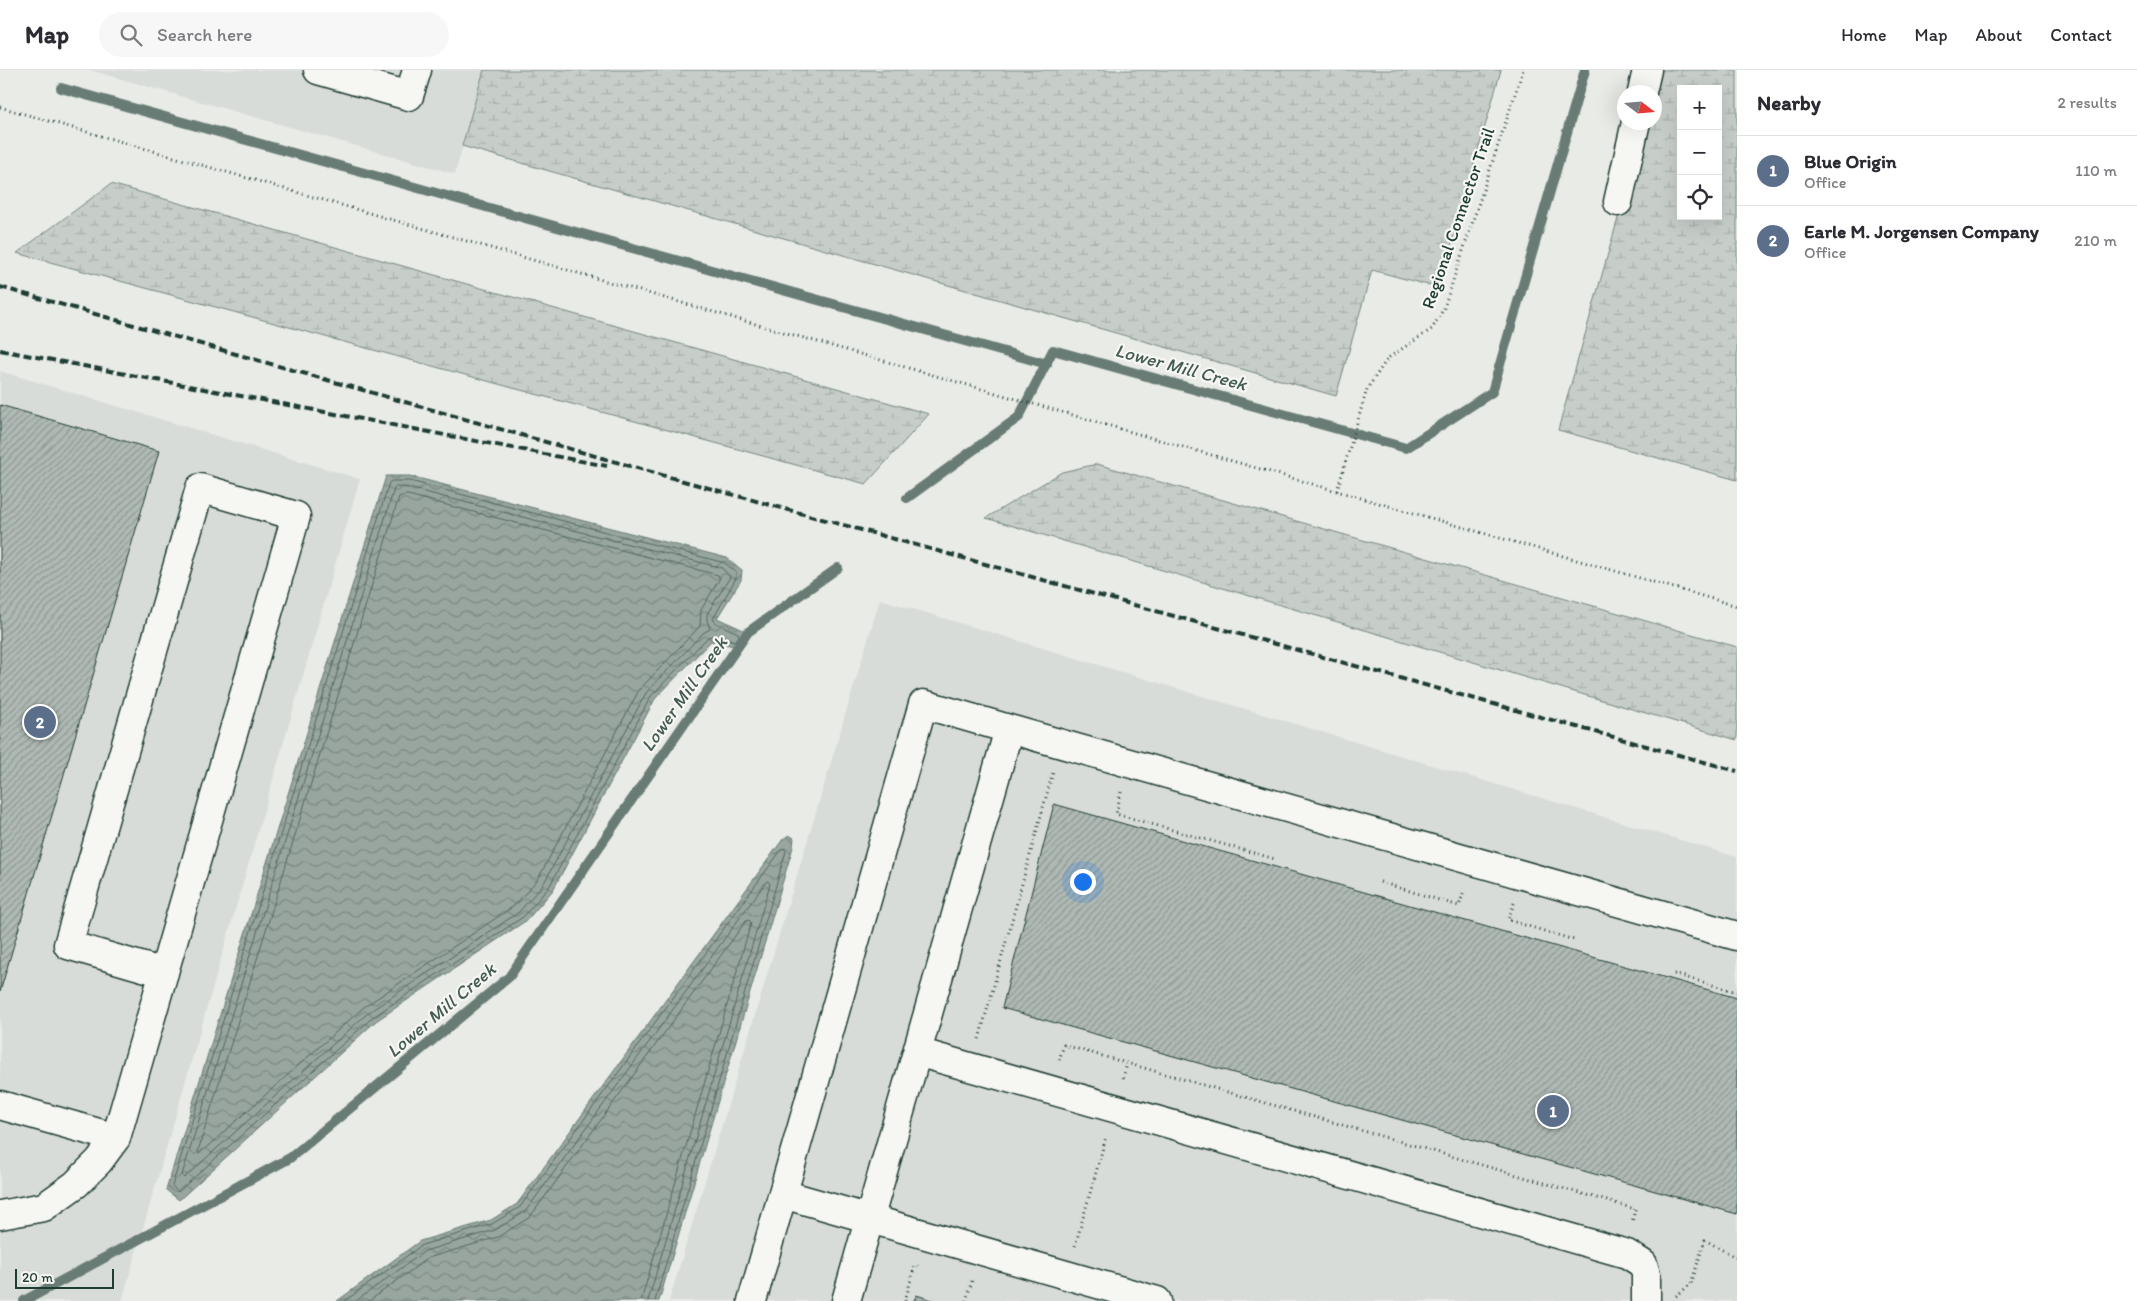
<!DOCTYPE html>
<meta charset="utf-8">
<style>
:root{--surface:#fff;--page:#f7f7f7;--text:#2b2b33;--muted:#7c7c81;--line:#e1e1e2;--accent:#ea580c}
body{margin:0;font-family:Itim,sans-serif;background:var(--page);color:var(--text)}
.controls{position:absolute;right:15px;top:15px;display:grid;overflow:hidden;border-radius:0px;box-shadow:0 5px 20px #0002}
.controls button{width:45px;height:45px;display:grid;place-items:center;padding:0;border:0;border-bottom:1px solid var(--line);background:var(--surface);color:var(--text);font:25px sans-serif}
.compass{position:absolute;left:1617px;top:15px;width:45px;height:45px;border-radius:50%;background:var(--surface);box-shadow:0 5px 20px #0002;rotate:106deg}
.scale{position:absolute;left:15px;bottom:12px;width:99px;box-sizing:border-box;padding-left:5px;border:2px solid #1f3d34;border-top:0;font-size:14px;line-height:18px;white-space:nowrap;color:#1f3d34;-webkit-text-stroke:4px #f6f6f2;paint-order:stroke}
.you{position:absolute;left:1082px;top:811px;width:18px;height:18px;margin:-12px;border:4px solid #fff;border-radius:50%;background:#1a73e8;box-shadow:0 0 0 8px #1a73e833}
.badge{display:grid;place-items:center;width:32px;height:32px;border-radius:50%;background:var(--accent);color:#fff;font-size:16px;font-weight:700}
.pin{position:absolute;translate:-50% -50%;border:2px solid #fff;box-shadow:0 1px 5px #0006}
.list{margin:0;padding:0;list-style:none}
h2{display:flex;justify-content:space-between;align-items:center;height:65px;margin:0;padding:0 20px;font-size:21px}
h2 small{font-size:16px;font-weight:400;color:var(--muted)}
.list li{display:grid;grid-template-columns:32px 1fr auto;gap:15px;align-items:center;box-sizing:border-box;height:70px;padding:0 20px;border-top:1px solid var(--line)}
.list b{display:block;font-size:19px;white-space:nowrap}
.list p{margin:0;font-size:16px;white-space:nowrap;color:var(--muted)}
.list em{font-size:16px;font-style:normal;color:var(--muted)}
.icon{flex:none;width:28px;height:28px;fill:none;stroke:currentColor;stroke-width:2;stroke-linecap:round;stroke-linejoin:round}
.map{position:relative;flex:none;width:1737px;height:1231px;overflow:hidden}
header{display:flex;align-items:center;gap:30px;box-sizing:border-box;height:70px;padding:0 25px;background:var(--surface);border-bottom:1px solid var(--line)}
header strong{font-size:24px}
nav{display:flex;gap:28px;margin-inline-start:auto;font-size:18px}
.search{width:350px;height:45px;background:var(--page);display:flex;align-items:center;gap:12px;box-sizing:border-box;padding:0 18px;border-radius:28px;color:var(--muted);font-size:19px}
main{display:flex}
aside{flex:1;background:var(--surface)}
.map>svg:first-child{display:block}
.built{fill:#d8dcd8}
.wetland{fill:url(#wetland-marsh);stroke:#73867e;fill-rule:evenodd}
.water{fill:url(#water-waves);stroke:#687c75}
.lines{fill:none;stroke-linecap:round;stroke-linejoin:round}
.shore{stroke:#50675f;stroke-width:1}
.stream{stroke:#687c75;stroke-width:10}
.building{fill:url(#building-hatch);stroke:#1f3d34}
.minor-casing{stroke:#1f3d34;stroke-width:31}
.path{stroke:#1f3d34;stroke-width:3;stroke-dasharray:1 4;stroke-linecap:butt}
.minor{stroke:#f6f6f2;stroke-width:28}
.rail{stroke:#1f3d34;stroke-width:4;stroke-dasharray:8 4;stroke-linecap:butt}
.labels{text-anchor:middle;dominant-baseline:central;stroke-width:4.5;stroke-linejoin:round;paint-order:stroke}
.street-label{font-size:18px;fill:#1f3d34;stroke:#f6f6f2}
.water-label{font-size:19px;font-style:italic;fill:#445c54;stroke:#f6f6f2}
</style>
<header>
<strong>Map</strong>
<div class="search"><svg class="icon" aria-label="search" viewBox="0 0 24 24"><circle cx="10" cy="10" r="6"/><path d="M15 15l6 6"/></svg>Search here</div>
<nav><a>Home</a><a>Map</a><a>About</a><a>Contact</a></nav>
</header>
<main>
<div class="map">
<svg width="1737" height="1231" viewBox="0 0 1737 1231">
<defs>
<pattern id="wetland-marsh" width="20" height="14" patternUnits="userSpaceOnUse" patternTransform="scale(1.25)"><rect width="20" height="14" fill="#c7cec9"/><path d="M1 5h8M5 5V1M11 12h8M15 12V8" fill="none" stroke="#aab2ad"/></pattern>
<pattern id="water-waves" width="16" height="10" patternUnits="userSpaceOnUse" patternTransform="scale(1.25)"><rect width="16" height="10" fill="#99a6a0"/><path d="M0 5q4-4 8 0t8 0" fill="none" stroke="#7c8883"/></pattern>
<pattern id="building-hatch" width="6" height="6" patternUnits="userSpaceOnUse" patternTransform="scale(1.25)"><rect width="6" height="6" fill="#b0bab5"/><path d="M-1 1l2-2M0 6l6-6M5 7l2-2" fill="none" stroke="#8f9894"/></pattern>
</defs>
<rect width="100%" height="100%" fill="#e9ebe7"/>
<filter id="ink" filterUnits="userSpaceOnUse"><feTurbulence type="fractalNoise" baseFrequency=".02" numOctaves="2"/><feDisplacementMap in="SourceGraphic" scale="10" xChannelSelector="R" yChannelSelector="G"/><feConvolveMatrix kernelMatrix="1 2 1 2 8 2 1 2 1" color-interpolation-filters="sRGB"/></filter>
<g filter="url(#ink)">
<path class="built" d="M89,0H484L455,104Z
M0,301L360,409L122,1231H0Z
M880,529L1737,787V1231H669Z"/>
<path class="wetland" d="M484,0H1501L1439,218L1372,200L1336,326L462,76Z
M1659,0H1737V410L1558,360L1645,53L1654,52V22ZM1681,19H1718V146H1681Z
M111,114L929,344L866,414L17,183Z
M1097,394L1737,577V670L986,448L1062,402Z"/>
<path class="water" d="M386,406H410L727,488L742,500L741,510L717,548L748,562L738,577L711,571L655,629L553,820L527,850L376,951L179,1130L166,1120Z
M789,765L794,768L793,777L659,1231H337L420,1171L491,1150L517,1134L783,769Z"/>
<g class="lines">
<path class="shore" d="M392,411H410L725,493L736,502V508L713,549L716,553L738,563L739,566L735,571L712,566L708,567L651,626L549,817L523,847L373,947L178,1122L172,1116L389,413Z
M396,417L409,418L722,498L730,507L707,544V550L710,559L703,563L646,623L544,813L519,842L369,942L184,1108L182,1105L394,419Z
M408,425L718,505L720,508L701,540L700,556L639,620L538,809L514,836L364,937L199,1084L198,1081L399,427Z
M345,1231L422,1175L492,1154L520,1137L782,779L784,778L786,781L655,1231
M356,1231L425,1181L495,1160L525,1142L766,812L768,811L770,814L648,1231
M369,1231L428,1188L498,1167L530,1147L746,851L749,850L751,853L641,1231"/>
<path class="stream" d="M61,18L1047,294
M907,428L1019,347L1053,280L1406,378L1492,322L1585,0
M24,1231L290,1088L509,907L748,562L838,498"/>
</g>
<path class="building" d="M0,335L159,381L0,922Z
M1054,734L1737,928V1144L1002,938Z
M916,1225L936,1231H914Z"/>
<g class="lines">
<defs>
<path id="minor" d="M318,0L409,26L417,0
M1642,22L1647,0
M1618,132L1636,52
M1009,659L1737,866
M917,982L1627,1184L1643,1194L1646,1204V1231
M0,1035L116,1068L296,446L200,418L68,875L164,903
M783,1124L1157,1231
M0,1145L44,1137L76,1114L99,1091L116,1068
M752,1231L923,634L1009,659L846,1231"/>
</defs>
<use href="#minor" class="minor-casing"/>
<path class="path" d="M0,37L1737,536
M1337,421L1367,319L1388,288L1432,259L1444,238L1523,0
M1121,722L1116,744L1275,789
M1380,812L1459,836L1464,821
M1514,833L1508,850L1574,870
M1674,904L1737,922
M979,969L1053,702
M1059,990L1064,975L1635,1139L1632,1153
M1123,1008L1127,994
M1075,1176L1106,1067
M1676,1226L1691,1214L1705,1170L1737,1188
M905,1231L915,1195L918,1196
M966,1231L972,1210"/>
<use href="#minor" class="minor"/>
<path class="rail" d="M0,217L669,407L1737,701
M0,280L607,396"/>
</g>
</g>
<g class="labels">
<g class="street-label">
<text transform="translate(1458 148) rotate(-71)">Regional Connector Trail</text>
</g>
<g class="water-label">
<text transform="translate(1181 297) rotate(15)">Lower Mill Creek</text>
<text transform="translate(684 624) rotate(-55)">Lower Mill Creek</text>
<text transform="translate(441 940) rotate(-40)">Lower Mill Creek</text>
</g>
</g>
</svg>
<div class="controls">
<button>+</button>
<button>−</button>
<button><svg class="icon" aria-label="locate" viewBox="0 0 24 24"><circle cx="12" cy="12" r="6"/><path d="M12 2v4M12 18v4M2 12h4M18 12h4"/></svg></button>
</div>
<svg class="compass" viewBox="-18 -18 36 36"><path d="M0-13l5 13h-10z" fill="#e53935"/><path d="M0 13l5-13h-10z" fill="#7c7c81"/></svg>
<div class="scale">20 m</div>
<div class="you"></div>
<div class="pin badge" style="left:1553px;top:1041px;background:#5c6f8a">1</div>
<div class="pin badge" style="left:40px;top:652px;background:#5c6f8a">2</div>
</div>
<aside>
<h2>Nearby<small>2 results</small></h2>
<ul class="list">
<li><span class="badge" style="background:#5c6f8a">1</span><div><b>Blue Origin</b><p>Office</p></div><em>110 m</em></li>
<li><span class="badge" style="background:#5c6f8a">2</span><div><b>Earle M. Jorgensen Company</b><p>Office</p></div><em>210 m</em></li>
</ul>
</aside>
</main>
